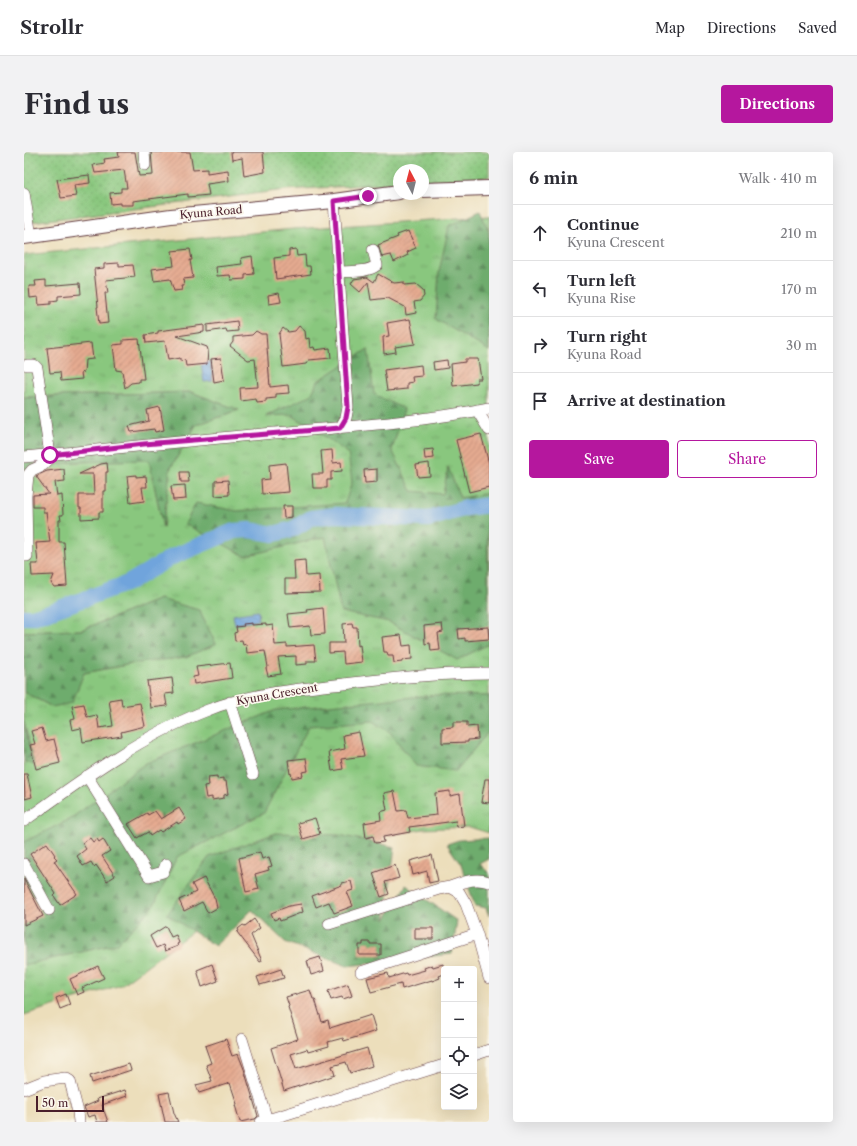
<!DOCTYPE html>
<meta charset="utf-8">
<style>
:root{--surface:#fff;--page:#f2f2f3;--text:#2b2b33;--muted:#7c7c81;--line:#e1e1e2;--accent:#b5179e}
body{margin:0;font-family:"Libre Caslon Text",serif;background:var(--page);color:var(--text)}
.controls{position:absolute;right:12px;bottom:12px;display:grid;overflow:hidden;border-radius:4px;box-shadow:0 4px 16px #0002}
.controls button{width:36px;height:36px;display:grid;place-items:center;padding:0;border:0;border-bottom:1px solid var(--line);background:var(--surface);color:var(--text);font:20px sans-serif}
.compass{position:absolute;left:369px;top:12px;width:36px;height:36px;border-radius:50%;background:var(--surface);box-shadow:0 4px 16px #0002;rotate:353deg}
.scale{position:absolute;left:12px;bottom:10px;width:68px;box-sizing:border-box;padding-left:4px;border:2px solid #4a1f2b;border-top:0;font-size:11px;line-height:14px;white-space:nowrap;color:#4a1f2b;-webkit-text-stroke:3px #fbf7ec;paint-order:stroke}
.stop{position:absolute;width:12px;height:12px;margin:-9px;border:3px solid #b5179e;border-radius:50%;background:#fff}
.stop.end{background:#b5179e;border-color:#fff;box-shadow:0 1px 4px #0008}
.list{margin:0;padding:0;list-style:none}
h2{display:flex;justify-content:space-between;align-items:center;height:52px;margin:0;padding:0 16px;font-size:17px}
h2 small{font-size:13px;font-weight:400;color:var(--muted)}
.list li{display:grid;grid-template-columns:26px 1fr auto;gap:12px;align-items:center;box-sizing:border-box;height:56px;padding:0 16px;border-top:1px solid var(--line)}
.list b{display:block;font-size:15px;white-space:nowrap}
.list p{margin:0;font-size:13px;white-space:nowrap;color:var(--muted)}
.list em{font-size:13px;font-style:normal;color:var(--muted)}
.actions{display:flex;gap:8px;padding:12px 16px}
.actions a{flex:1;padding:9px 0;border:1px solid var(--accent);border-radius:4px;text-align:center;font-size:14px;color:var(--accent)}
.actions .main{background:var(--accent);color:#fff}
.icon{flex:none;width:22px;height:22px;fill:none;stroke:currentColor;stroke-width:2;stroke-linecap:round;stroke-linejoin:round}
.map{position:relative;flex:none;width:465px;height:970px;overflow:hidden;border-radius:4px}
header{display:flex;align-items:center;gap:24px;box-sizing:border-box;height:56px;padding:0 20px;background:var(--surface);border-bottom:1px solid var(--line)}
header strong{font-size:19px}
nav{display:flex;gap:22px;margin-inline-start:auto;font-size:14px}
.intro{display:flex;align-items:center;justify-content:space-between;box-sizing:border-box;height:96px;padding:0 24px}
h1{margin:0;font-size:28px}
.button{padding:10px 18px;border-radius:4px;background:var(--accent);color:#fff;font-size:14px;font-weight:700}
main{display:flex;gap:24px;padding:0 24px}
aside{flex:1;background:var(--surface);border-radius:4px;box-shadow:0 4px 16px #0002}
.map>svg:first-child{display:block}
.grass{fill:url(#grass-tufts);stroke:#6a7354}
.forest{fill:url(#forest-firs);stroke:#5c664c}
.park{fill:url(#park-dots);stroke:#6a7354}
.water{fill:url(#water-waves);stroke:#5d6284}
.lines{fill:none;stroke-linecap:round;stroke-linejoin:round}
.river{stroke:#70a4dc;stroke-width:16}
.building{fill:url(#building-hatch)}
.minor-casing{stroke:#623c41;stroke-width:12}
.major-casing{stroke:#623c41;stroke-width:16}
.minor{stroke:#fff;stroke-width:11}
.major{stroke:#fff;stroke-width:14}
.route{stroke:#b5179e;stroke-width:5}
.labels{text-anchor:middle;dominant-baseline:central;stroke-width:3.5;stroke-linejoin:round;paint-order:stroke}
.street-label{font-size:11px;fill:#4a1f2b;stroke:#fbf7ec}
</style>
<header>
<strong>Strollr</strong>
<nav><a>Map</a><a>Directions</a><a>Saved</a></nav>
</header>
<div class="intro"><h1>Find us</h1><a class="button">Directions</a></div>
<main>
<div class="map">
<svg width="465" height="970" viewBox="0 0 465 970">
<defs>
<pattern id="grass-tufts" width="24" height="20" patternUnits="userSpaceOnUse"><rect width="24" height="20" fill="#89c77e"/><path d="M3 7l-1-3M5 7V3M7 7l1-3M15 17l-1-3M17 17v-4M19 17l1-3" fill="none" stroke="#78aa6d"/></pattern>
<pattern id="forest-firs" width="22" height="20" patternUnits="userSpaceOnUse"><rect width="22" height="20" fill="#6eac6d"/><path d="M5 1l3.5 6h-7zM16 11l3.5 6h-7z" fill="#5c8b5a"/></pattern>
<pattern id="park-dots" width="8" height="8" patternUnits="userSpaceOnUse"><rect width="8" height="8" fill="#89c77e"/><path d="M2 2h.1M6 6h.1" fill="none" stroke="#78aa6d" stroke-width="1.8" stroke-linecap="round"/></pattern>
<pattern id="water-waves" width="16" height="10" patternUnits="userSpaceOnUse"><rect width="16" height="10" fill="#70a4dc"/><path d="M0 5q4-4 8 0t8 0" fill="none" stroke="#5e85b3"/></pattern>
<pattern id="building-hatch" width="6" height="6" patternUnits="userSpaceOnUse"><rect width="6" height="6" fill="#e5aa90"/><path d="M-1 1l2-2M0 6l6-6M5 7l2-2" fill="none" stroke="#bc8a76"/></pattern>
</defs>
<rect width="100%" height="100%" fill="#fbf7ec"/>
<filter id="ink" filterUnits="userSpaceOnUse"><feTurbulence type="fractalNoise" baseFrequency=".025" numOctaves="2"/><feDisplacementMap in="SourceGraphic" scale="8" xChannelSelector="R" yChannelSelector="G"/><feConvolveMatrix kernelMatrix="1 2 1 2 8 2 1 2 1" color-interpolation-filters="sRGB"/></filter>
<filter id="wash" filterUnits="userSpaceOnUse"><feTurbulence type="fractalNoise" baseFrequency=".012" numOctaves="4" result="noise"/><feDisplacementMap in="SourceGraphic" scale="16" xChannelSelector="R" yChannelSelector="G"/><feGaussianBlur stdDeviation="0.9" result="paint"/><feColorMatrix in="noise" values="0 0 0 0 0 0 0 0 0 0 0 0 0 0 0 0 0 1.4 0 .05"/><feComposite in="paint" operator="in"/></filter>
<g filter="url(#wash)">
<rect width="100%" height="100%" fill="#ecdebb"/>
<path class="grass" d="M465,64V681L445,675L399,677L308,694L208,750L97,833L0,863V609L10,612L0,570V540L28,555L60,521L108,512L136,447L57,478L0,480V317L51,310L125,307L139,375L146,317L172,273L214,258L167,240L0,245V103L269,77Z"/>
<path class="forest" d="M456,59L465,80V199L412,167L415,120L425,74Z
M344,197L350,242L380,257L368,298L388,339L419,342L424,315L436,346L465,341V367L463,368L465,492L433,508L365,470L317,460L301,385L221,404L161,372L172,351L213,359L321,351L328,330L324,301L268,263L242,264L287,243L294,229Z
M167,240L215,258L172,273L146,317L139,376L125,308L51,310L0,317V245Z
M136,447L175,458L192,492L162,505L108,512L60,521L48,551L28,555L0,540V480L57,478Z
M411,543L465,544V579L432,619L392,614L366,580L348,569L285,574L240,661L153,705L129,755L93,792L0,813V690L46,667L122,611L252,558Z
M0,570L10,613L0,609Z
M252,681L315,683L371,695L361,768L382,733L433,769L428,802L323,814L261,790L228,758L191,794L143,762L185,705Z
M465,686V707L456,712L465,721V764L462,756L451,754L437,713L423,692L435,688Z"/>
<path class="park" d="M0,0H465V25L399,29V18H375V31L261,38L0,71Z"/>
<path class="water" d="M186,209L189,229L180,230L177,211Z
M234,459L235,468L211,472L209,463Z"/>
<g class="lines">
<path class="river" d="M0,465H8L25,460L104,431L148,405L210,379L225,378L250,382L269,377L287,366L311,363L404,367L442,356L465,353"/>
</g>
<g id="blocks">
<path class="building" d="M94,0H111L115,24L129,23L127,0H166L169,18L183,17V21L204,18L205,29L183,32L185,43L164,45V42L109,49V53H96V51L87,52L86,41L97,40V36H103L100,18L71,21L69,13L81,11L80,7L95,5Z
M207,0H239L241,20L220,24L218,6L208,8Z
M65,23L66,31L50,33L52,44L37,46L33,27Z
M384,79L392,96L383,100L384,103L370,110L367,103L358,105L354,93L374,85L373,83Z
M166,97L168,108H166L169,126L159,127L160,134H157L158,138L150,139L146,127L130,129L128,117L150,114L148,99Z
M272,97L273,104L281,103L282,114H286L287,122L252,127L250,106L265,104V98Z
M228,104L230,122L221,123V127L207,128L206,123L193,124L192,115L218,112L217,106Z
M95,111V114L109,113L111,125L82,128L84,141H81L84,171L75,172L73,155H74L70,117L80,116V112Z
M354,122L370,131L380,130V133L392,132L399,138L400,144L396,149L390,150L392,161L382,163L381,155L364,146L347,148L344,130L336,140L327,132L330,127L343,125L350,130Z
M22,128V134L56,131L57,142L34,144V148L27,149V152L15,153L14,145L6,146L5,134H12L11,129Z
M255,141L257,150L245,152L244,143Z
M386,167L391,192L371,195L372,200L360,202L359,185L365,184L363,171Z
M213,169L214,179L203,180L202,177L183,180V173Z
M180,173V180L153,184L183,195L184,198L183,212L162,214L161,208L156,209V206L144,208L141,189L122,191L121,183L134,181V179Z
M275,174L281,179L282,187L285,186L286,196L290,195L291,198L306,196L307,206L285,208L282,212L259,215L255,182L259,176L264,180L271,179Z
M232,179L237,182H242L246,235L264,233L265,241L252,242V246L242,247V250L233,251L232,247L217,249L216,236L234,235L231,207L224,208L206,194L209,190V185L228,183Z
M115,187L120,227H115V230L107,231L101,236L98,219L92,218L89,193L99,192V188Z
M67,191L69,207L61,208L60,220L57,221L58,227L37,229L36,220L26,221L23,196Z
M197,206L200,228L190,230L187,207Z
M441,207H454L457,227H453V231L429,234L427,212L441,210Z
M423,208L424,216L410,218L409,210Z
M397,213L398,224L388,225L389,230L383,231V237L363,239L360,218Z
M136,255L140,278L131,280L130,277L107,280L105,274L125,269L123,258Z
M457,282L465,312V335L445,340L432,288Z
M409,297L410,306L401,307L400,298Z
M308,298L309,311L317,310L318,319L307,320V328H303V336H289L288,322H299L297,299Z
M83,311L84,320H82V339H79V360H75V366L57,367V356H55V343H70L69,322H55L77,312Z
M262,311L265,340L238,342L237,328L246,327L245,313Z
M405,311L406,324L394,325L392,313Z
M40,317L41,329L31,330L33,344L38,343L39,363H36L37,368H35V390H40L43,434L30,435L27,431L30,423L8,424L7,412H14L12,391L26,390L22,360H19V355H9V343L25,342L12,324L23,319Z
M353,317V330L341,331L340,318Z
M156,320H164L165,330H157Z
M112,323V325L122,324L123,335H118L120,349L106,351L103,324Z
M204,328L205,343L191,344V329Z
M161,333L162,347L149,348L147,334Z
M259,354H268V365L260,366Z
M281,408L282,424L295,423L296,440L261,441V427H271L270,409Z
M299,456L301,482L287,483L286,474L266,476L264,462L284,460L283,458Z
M228,471V473L242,472V474L249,473L251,493L263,492V495L290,493L292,509H283V512L272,513V504L254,505L257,522L244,524L242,516L244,515L241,499L223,501L222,492L219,493L218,488L211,489L210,481L213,480L212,475L220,474L219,472Z
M328,471L329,475H333L334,494L336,493L338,510L320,512L319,500L305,501V491H320L319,472Z
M418,472L419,480L414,481L416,498L407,499L406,491L401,492L400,474Z
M464,475L465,487L441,489V486L435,487L434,477Z
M377,483L379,494L387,493L388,507L378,508V510L370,511L369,504H364L363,500H360L358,485Z
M206,511L208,526L170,532L169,525L174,524L172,515Z
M148,526L150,541L141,542L143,554L127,556L123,529Z
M97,546L98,554L116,551L121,574L97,580L98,584L59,590L57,576L48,578L46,568L51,567L48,554L60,552L63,565L73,563L75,576L89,574L85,548Z
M429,570H443V575L453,574L454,587L444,588V590L418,591V576L429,575Z
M18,576L22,589L30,587L36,611L12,617L6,593L11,592L7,579Z
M335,580L340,604L317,607L319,617L308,619L305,600L321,597L319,583Z
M282,606L284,619L278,620L279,624L268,626L267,621L266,622L264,608Z
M0,622H3L8,645L1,647Z
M193,624V627L199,626V629H202L204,642L200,643V646L188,648V645L182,646L180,634L185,633L184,625Z
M461,627H465V651L457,650Z
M370,639L374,659L382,658L384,666L413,663L411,641L426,639V644L436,642L440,674L433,675L432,669L385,675L386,680L359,685L360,690L351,691L349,684L342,686L340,671L357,668L356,660L363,658L360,641Z
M155,656L162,667L154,672L153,670L137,680L135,678L126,684L124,680L113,686L104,672L123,661L124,663L131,659L137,667Z
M291,666L296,682L279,687L274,671Z
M66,686L69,690L73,687L75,690L79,687L86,699L78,704L91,724L83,729L72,713L70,715L67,710L59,714L53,704L62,697L58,691Z
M23,691L31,703L30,704L33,707L30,709L53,742L36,753L30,744L32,742L6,702Z
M236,700L238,707L245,705L248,714L244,715L245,718L231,722L235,737L222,740L215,706Z
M408,703L414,729L405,731L403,719L389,723L386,709Z
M371,713L375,726L361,730L365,742L357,745L349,721Z
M180,726L191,747L193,756L184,761L178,750L160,759L155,748L172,740L168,732Z
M0,727L19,764L0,773Z
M327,729L329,738L323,740L329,754L310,761L305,750L292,755L288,744L318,733V731Z
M277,752L279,760L256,769L255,766L250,768L247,761L265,754Z
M230,767L236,776L227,783L238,809L236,810L213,780L215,779L214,777L219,773L221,774Z
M142,774L147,785L152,783L155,791L153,792L154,794L141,799L139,793L132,796L126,784Z
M391,776H409V787H391Z
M339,790H346V792H357V803H335V793H339Z
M296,805L300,819L287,823L283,809Z
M188,812L194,829L178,835L173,818Z
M419,812L420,822L415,824L416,826L408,829V828L378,837L377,832L347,840L343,826L364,821L365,826L382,821L383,823L401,818L400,816L408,813L409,815Z
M74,814L80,826L58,836L60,840L53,843L46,827Z
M257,817L260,826L236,833L233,825Z
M324,832L328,844L319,847L318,845L307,848L304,839Z
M286,838L289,847H291L298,870L304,868L306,876L347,863L352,879L320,889L319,886L304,890L305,894L284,900L283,897L267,902L272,917L343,896L348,914L326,921L322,910L308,914L311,923L294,929L293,928L260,939L247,896L274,887L264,855L265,854L262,845Z
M42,842L46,853L36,857L32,846Z
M202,887L208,904L214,902L220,917L234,964L231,967L216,970L211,953L213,952L206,931L175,941L172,933L188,929L182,913L187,911L181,894Z
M105,912L107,918L68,931L66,924Z
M101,938L103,944L78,953L84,970H73L71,963L64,965L60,955L74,949L73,947Z
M145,940L150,961L154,970H141L135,942Z"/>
</g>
</g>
<g filter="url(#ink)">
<use href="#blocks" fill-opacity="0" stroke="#623c41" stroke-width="1"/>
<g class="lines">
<defs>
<path id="minor" d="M120,0L121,13
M0,41L7,84
M310,49L324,255L322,266L316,276
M314,120C326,119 343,121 353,113L349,98
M3,213H10L13,216L26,303
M453,258L465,278
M0,305C76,298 151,290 227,283C306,276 387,272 465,256
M3,404L2,344L4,323L8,318L19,313L30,302
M206,550L229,622
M63,624L125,724L139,720L142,712
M0,669C58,627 117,584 184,558C227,541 274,537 320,532C368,526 416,521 465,521
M0,712L25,758
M426,735C440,730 451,725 465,730
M305,772L415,737L426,735L435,740L442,752L453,782L465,826
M337,820L453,782
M218,887L243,968
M450,903L465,898
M0,937L20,929L41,926L46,929L47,933L54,960L55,970
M237,970L420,913"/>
<path id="major" d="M399,38L465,36
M0,85L147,64L310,49L375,40"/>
</defs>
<use href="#minor" class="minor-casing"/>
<use href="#major" class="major-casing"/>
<use href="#minor" class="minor"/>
<use href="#major" class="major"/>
</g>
</g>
<g class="lines" filter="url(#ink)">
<path class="route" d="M26,303L120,292L316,276L322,266L324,255L310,49L344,44"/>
</g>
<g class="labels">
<g class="street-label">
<text transform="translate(187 60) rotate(-5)">Kyuna Road</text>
<text transform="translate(253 542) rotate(-10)">Kyuna Crescent</text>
</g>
</g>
</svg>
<div class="controls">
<button>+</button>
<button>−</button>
<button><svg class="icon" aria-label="locate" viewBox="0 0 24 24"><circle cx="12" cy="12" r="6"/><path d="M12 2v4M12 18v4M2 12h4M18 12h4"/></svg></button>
<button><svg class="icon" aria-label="layers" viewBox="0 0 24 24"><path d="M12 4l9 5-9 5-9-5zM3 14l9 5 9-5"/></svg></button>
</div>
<svg class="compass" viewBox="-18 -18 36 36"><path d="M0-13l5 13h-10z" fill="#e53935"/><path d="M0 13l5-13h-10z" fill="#7c7c81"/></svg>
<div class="scale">50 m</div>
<div class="stop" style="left:26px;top:303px"></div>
<div class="stop end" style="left:344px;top:44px"></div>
</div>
<aside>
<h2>6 min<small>Walk · 410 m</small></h2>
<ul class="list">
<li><svg class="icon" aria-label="ahead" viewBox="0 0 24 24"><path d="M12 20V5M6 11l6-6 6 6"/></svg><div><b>Continue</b><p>Kyuna Crescent</p></div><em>210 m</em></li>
<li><svg class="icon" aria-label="left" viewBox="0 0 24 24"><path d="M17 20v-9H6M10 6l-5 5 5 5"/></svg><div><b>Turn left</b><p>Kyuna Rise</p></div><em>170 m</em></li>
<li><svg class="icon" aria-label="right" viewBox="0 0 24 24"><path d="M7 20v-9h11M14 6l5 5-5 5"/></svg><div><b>Turn right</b><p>Kyuna Road</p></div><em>30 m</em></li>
<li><svg class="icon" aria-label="arrive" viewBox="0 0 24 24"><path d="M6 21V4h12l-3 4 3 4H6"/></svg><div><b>Arrive at destination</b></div></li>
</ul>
<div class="actions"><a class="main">Save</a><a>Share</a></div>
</aside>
</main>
